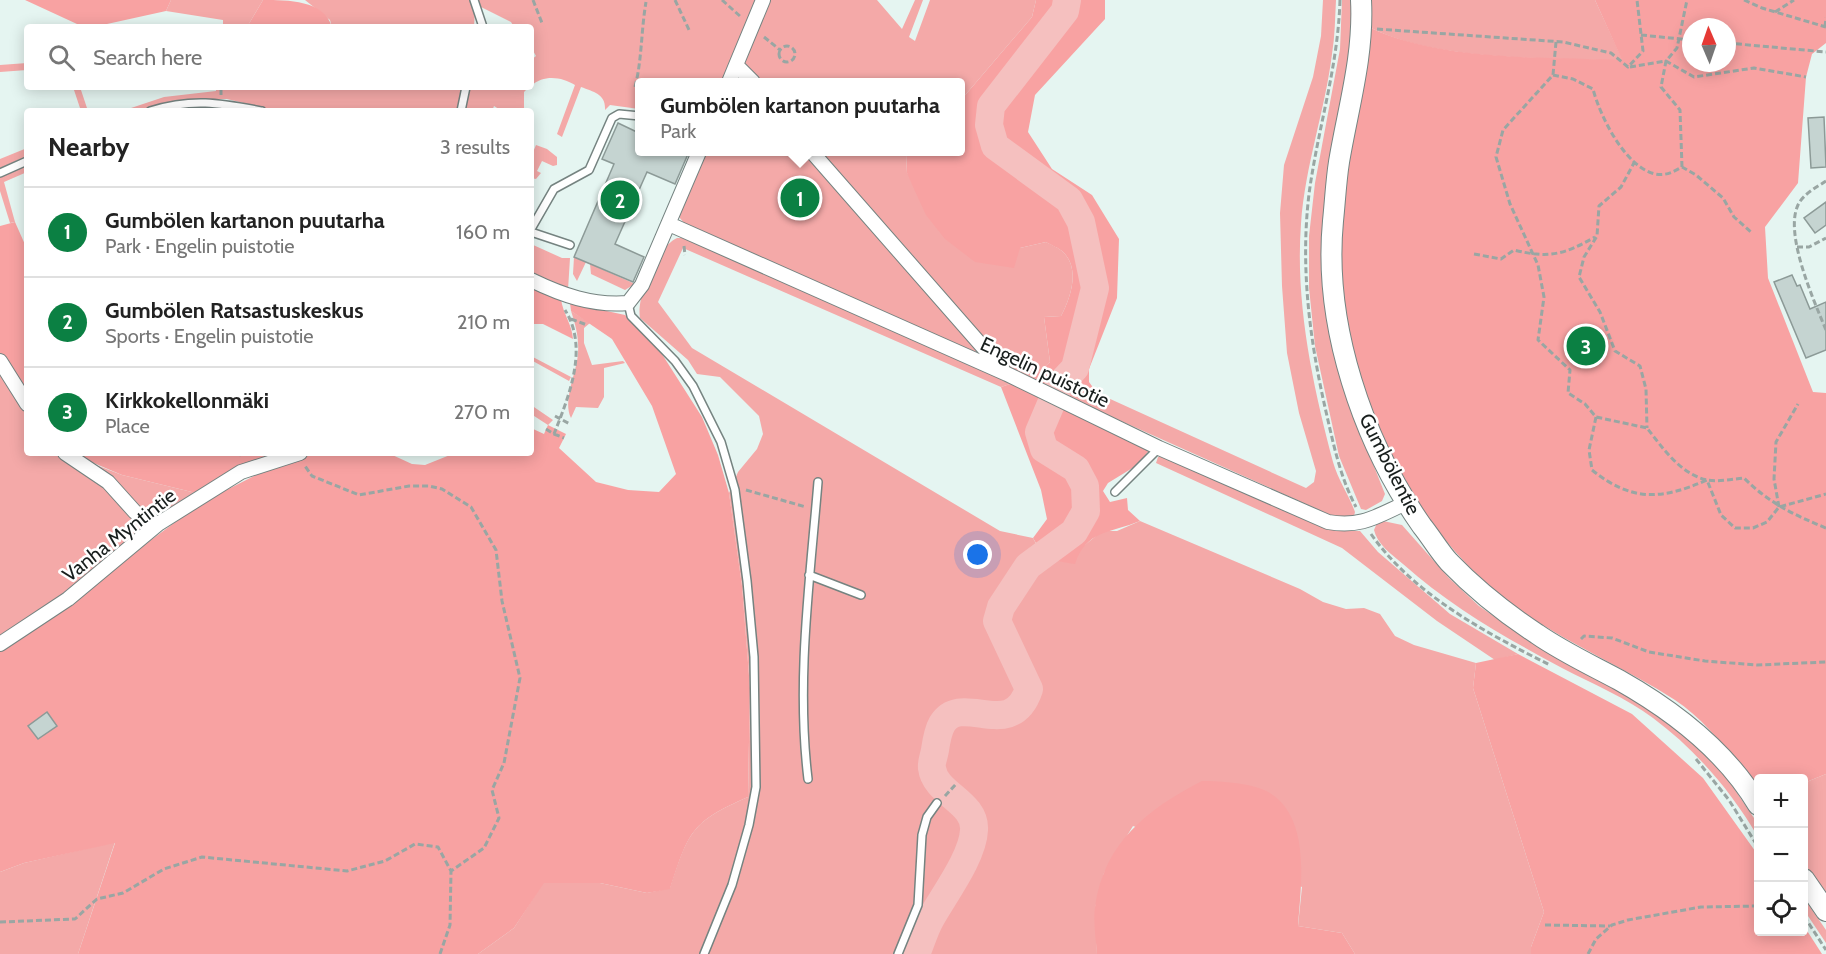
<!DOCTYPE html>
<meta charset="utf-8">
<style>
:root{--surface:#fff;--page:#f2f2f2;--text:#222;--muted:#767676;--line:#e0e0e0;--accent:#0b8043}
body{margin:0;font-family:Cabin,sans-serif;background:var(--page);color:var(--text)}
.controls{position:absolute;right:18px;bottom:18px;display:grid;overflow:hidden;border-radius:6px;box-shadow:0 3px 15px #0003}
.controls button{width:54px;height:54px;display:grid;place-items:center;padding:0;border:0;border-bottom:2px solid var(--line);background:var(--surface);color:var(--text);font:30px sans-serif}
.compass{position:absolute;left:1682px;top:18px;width:54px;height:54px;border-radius:50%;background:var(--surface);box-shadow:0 3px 15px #0003;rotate:358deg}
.you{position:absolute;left:978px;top:555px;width:21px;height:21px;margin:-15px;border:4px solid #fff;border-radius:50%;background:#1a73e8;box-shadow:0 0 0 9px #1a73e833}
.badge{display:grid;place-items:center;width:39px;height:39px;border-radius:50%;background:var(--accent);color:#fff;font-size:20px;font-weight:700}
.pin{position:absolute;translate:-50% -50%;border:3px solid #fff;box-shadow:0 2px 6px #0006}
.popup{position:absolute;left:635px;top:78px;width:330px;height:78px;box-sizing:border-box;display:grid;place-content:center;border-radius:6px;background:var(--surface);filter:drop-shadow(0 2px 4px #0005);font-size:20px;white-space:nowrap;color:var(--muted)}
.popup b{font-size:22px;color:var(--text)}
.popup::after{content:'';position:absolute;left:50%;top:100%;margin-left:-12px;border:12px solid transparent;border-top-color:var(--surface)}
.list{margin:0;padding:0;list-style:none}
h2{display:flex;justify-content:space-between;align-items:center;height:78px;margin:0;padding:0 24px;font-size:26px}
h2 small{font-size:20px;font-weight:400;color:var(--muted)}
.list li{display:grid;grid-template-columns:39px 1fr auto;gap:18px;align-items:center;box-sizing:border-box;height:90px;padding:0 24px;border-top:2px solid var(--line)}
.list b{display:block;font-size:22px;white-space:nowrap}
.list p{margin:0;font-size:20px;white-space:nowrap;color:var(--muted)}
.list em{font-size:20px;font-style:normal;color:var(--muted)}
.icon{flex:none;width:33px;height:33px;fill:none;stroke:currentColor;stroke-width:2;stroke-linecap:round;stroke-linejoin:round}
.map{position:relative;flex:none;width:1826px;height:954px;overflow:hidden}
.search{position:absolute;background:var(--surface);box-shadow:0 3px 15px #0003;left:24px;top:24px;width:510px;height:66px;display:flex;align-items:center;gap:15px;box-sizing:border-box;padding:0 21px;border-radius:6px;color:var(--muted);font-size:22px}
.panel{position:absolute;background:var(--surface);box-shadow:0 3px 15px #0003;left:24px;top:108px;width:510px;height:348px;border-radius:6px}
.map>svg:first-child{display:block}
.green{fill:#f4a9a8}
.forest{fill:#f8a2a2;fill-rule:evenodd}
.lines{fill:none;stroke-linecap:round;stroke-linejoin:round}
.river{stroke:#f5c0bf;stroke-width:28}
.building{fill:#c5d4d1;stroke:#8c9a97;stroke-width:1.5}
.service-casing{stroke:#758380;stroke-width:10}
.minor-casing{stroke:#758380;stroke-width:16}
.secondary-casing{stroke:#758380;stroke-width:22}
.path{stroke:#99a6a3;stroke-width:3;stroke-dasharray:6 3;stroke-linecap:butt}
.service{stroke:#fff;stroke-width:7}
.minor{stroke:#fff;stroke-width:14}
.secondary{stroke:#fff;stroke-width:20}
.labels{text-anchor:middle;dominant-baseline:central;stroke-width:5;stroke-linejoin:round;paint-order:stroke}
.street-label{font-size:20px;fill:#181e1d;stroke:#fff}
</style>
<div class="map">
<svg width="1826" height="954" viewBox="0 0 1826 954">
<rect width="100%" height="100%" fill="#e5f5f1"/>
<path class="green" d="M171,0H263L247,27H223V20L166,11Z
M305,0H877L902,29L915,0H923L909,37L915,41L930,0H1036L1032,17L961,100L960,82H640L639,109L610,105L605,110C606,94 594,92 581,87L562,137L557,134L575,85C562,77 544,74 531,86V60L536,56L531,47V27L518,25L514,27L511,22L481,7L475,10L474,27H332L330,20Z
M1323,0H1336C1335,18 1335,36 1332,54C1325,111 1305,166 1301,224C1295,304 1313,386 1333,462C1338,480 1349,495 1355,512L1354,516L1337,518L1063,395L1097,393L1306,488L1314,482L1316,471L1299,413L1287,353L1282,286L1280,213L1284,165L1313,77L1321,36Z
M1342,0H1353L1352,29L1327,306L1333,348L1344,391L1385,494L1382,501L1366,510L1361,509L1339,456L1315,346L1309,288V236L1315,183L1340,49Z
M1370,0H1595L1623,61C1547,57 1440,62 1371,28Z
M27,63V70L0,72V65Z
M73,87H80L88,111H81Z
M216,87L317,89L462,87L457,111H277L227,99H191L140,111H122L164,97L216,91Z
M468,87H529L524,92V111H502L494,106L492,111H464Z
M536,145L547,149L557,157V165L553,166L542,161L537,171L541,173L536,179L531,178V157Z
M27,148V156L0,168V159Z
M701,152H906L907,173L1020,248L1046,242C1052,245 1059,248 1063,252C1081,269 1070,299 1061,316L1044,317L1050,362L1030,380L685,224L679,217V207Z
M27,163V172L4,182L15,222L10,223L0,191V175Z
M677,238H689L1013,383L1001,387L683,248L658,302L692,348L1000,531L1033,538L1042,555L1055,562L1080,549L1102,531H1117L1140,521L1300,589L1323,602L1346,609L1364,608L1380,614L1395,636L1414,645L1476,663L1473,688L1544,912L1531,947V954H1355L1342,933L1298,926L1302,887L1133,826L1104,873L1095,908L1097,954H478L514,928L543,883H600L647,893L670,888C689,831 691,822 748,797L750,688L742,586L729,493L738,472L757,449L763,434L759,416L720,377L697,374L688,360L640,318C636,297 657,247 677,238Z
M531,244L562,258H570L568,290L531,276Z
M574,257L586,262L577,281L573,274Z
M590,264L633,283V285L625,290L591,274Z
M571,311L590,323L584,328V343L592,365L623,361L625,363L604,368V397L598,408L576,407L571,418C562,400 577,373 578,353C579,338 576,326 571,311Z
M531,356L571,377L569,381L531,360Z
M0,367L27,414V453H54L103,485L142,527L140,532L55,602L0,635Z
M531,405L553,420L548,425L531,414Z
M1165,454L1318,525L1340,531H1360L1378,552L1450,614L1518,654L1495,660L1437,621L1342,548L1156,463L1158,457Z
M83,460L122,475L196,493C180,503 167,515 147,512Z
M1383,521L1402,525L1449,578L1479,606L1524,637L1657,713L1699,748L1725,775L1758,824V837C1731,791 1696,750 1653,718C1626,698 1593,684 1562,668C1506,638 1451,607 1403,564C1392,555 1377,544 1374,530L1377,523Z
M1826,774V896L1804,862V783Z
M115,842L78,954H0V872L24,863Z
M1804,901H1806L1826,930V943L1804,910Z"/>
<path class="forest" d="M25,0H171L166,11L107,24H77Z
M263,0C288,0 324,0 332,27H247Z
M1036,0H1105V19L1035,95L1028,132L1052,169L1092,195L1119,239L1117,298L1089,369V382L1097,393L1063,395L1030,380L1050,362L1044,317L1061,316C1070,299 1081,269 1063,252C1059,248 1051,245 1046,242L1020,248L1014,268L975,262L945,239L926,215L914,189L907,173L906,152H960L961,100L1032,17Z
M1595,0H1826V43L1812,54L1806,77L1798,183L1765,227L1768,278L1813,392L1826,393V774L1804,783V778H1758V790C1734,758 1709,723 1675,700C1627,669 1575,647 1527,615C1403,531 1338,377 1341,230C1343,163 1362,95 1371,28C1440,61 1546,57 1622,60ZM1691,27H1727V63H1691Z
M15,222L27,249V398L0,354V226Z
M531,286L561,299C563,314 572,324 573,339L543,324H531Z
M570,303L625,315L660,351L702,417L718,455L729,493L742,586L750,688L748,797C691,822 689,831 670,889L647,893L600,883H544L514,928L478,954H78L115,843L24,863L0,872V646L39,623L201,503L264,471L313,453H388L412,464L425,465L455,453H531V428L544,434L548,425L566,434L559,448L596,482L628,490L659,492L676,474L652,406L612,339L571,311Z
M1013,383L1150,449L1139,464L1108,483L1103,491L1110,502L1127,498L1128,510L1140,521C1111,533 1086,530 1075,564C1053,561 1044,558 1033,538L1047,519L1041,490L1001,387Z
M70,453H290L196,493L122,475Z
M1518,654L1632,714L1703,778L1758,855V932H1804V926L1822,954H1531V947L1544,912L1473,688L1476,663Z
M1202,781C1220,781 1254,783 1270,793C1311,819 1301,885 1298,926L1342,933L1355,954H1097C1096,939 1093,922 1095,907C1104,842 1148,809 1202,781Z"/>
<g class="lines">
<path class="river" d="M916,954C921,943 924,931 930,920C943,896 973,857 974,830C976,802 935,794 932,768C931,763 934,756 935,750C936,743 938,731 942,724C962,691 1011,743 1029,689L997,621L1001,607L1028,566L1074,532L1086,511L1085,486L1076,469L1044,449L1039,432L1059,385L1075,368L1095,288L1081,222L1069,200L995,146L989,125L991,106L1065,11L1067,0"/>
</g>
<path class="building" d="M1824,117L1826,167L1811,168L1808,118Z
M618,123L639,133V152H682L688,154L675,184L647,172L615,244L644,257L633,282L574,257L614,164L602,159Z
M1826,202V225L1815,233L1804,218Z
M1792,275L1797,286L1800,285L1810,309L1826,302V350L1806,358L1774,282Z
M47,712L57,726L38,739L28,726Z"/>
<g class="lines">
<defs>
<path id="service" d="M474,0L483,27
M150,111C193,98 219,103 262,111
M461,111L466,87
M0,173L27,161
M531,229L554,189L589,170L612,118L619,114L640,116
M531,232L570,245
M628,303L631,316L675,361L693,386L721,442L735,490L747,581L754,657L756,787L749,825L732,885L704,954
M1115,492L1159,448
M809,575L861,595
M808,779C796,680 810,580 818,482
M898,954L918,905L922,835L927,817L937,803"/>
<path id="minor" d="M736,65L763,0
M729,82L736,65L753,82
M812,152L1003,370
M669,224L1007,374L1159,448L1328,522C1361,528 1377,516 1406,503
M531,280C562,295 592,306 628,303L642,285L699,152
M0,361L27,404
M65,453L108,482L135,512L158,524
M0,644L68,599L158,524L241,472L300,453"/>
<path id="secondary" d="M1361,0C1364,56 1348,108 1339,162C1336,181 1335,202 1333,221C1323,325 1363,442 1422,526C1431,537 1439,551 1449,562C1475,589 1505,613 1537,634C1563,652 1591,665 1619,680C1674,711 1726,751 1758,805
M1804,879L1826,911"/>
</defs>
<use href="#service" class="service-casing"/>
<use href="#minor" class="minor-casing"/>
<use href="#secondary" class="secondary-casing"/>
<path class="path" d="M533,0L542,23
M675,0L690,32
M722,0L741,17
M1340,0C1338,68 1318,127 1309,194C1300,269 1310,343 1327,416C1334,447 1341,479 1356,507
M1744,0L1762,8L1826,27
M1775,12L1794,0
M1825,27L1826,18
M1377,29L1563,42L1611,53L1628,67L1643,51L1637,0
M1641,35L1691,40
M764,37L780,50
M1556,42L1553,75L1503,130L1496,157L1510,204L1538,265L1544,297L1538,340L1570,370L1568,393L1585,404L1596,417L1647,428C1662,447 1680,474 1707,480C1718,482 1733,479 1744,478C1769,503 1794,515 1826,528
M1727,43L1826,52
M779 54a8 8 0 1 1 16 0a8 8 0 1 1-16 0Z
M1630,67L1666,61L1694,77L1754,68L1806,77
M1553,75L1573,79L1593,89C1600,116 1625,167 1655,174C1666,176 1673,172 1682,167L1696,175L1723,198L1734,217L1752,233
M635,87C642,60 641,31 646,2
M221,95V87
M1635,161L1621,187L1599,206L1597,236L1584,257L1579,277L1600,312L1615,351L1640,366L1646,389L1647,428
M1682,167L1680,110L1661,87L1666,61L1677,48L1687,0
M1826,181C1817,187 1803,194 1798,205C1784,234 1814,301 1826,330
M684,246L685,255
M1797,247H1809L1826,238
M1474,254L1501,259L1514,250C1550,259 1565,254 1595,237
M571,319L587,325
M555,416L570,424
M1596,417L1589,450L1592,470C1632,502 1661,500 1707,480L1721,515L1735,528H1753L1767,522L1779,507L1826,494
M546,429L554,434C569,396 589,348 565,310
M554,434L564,438
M226,453L243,455
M746,490L806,507
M1779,507L1774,479L1776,442L1798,404
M1371,534C1413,594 1486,633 1550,665
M1581,639L1584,636L1612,638L1649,652L1705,661L1757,665L1826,662
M1696,759L1729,800L1758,847
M945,796L956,784
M1804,916L1826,950
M0,922L75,919L97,899L123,893L164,869L202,857L347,871L385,861L415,844L438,847L451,871L484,848L499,818L492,790L504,763L520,678L502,601L496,550L471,507L442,489L429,486H409L359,495L312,476L305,466
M1545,925L1610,926
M440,954L450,925L451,871
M1588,954L1596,939L1612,925L1628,920L1701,907L1758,906"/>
<use href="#service" class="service"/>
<use href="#minor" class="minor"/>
<use href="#secondary" class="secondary"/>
</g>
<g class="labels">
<g class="street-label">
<text transform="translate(1045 372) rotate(25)">Engelin puistotie</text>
<text transform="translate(1390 464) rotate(63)">Gumbölentie</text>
<text transform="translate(119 535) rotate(-38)">Vanha Myntintie</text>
</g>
</g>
</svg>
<div class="controls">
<button>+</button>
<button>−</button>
<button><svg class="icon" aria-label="locate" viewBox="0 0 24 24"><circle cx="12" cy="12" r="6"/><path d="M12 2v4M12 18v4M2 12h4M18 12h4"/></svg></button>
</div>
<svg class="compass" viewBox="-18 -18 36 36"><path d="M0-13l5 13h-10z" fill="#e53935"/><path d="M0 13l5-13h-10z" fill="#767676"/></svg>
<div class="you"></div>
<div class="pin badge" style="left:800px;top:198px">1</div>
<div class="popup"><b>Gumbölen kartanon puutarha</b>Park</div>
<div class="pin badge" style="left:620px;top:200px">2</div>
<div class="pin badge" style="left:1586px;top:346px">3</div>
<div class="search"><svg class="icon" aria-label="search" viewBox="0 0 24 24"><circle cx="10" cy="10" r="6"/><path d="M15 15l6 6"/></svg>Search here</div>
<section class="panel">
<h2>Nearby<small>3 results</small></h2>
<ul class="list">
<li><span class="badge">1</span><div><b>Gumbölen kartanon puutarha</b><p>Park · Engelin puistotie</p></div><em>160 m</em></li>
<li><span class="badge">2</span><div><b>Gumbölen Ratsastuskeskus</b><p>Sports · Engelin puistotie</p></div><em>210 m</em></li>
<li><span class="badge">3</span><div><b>Kirkkokellonmäki</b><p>Place</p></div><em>270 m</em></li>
</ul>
</section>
</div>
